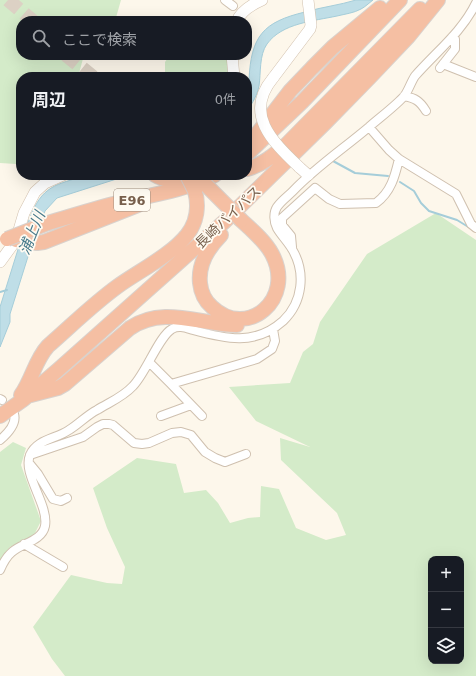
<!DOCTYPE html>
<html lang="ja">
<meta charset="utf-8">
<style>
:root{--surface:#171b24;--page:#242831;--text:#f1f3f6;--muted:#9ea1a6;--line:#363941}
body{margin:0;font-family:"DejaVu Sans","Noto Sans JP",sans-serif;background:var(--page);color:var(--text)}
.controls{position:absolute;right:12px;bottom:12px;display:grid;overflow:hidden;border-radius:8px;box-shadow:0 4px 16px #0002}
.controls button{width:36px;height:36px;display:grid;place-items:center;padding:0;border:0;border-bottom:1px solid var(--line);background:var(--surface);color:var(--text);font:20px sans-serif}
.list{margin:0;padding:0;list-style:none}
h2{display:flex;justify-content:space-between;align-items:center;height:52px;margin:0;padding:0 16px;font-size:17px}
h2 small{font-size:13px;font-weight:400;color:var(--muted)}
.icon{flex:none;width:22px;height:22px;fill:none;stroke:currentColor;stroke-width:2;stroke-linecap:round;stroke-linejoin:round}
.map{position:relative;flex:none;width:476px;height:676px;overflow:hidden}
.search{position:absolute;background:var(--surface);box-shadow:0 4px 16px #0002;left:16px;top:16px;width:236px;height:44px;display:flex;align-items:center;gap:10px;box-sizing:border-box;padding:0 14px;border-radius:16px;color:var(--muted);font-size:15px}
.panel{position:absolute;background:var(--surface);box-shadow:0 4px 16px #0002;left:16px;top:72px;width:236px;height:108px;border-radius:16px}
.map>svg:first-child{display:block}
.green{fill:#d4ebc9;fill-rule:evenodd}
.water{fill:#bfdee7;stroke:#a5cdd9}
.lines{fill:none;stroke-linecap:round;stroke-linejoin:round}
.stream{stroke:#a5cdd9;stroke-width:2}
.highway-tunnel{stroke:#dcd1c4;stroke-width:14;stroke-dasharray:14 7;stroke-linecap:butt}
.street-casing{stroke:#cfc0af;stroke-width:10}
.secondary-casing{stroke:#d2c1ae;stroke-width:12}
.highway-casing{stroke:#d9d2cd;stroke-width:16}
.street{stroke:#fff;stroke-width:8}
.secondary{stroke:#fff;stroke-width:11}
.highway{stroke:#f5bfa3;stroke-width:14}
.secondary-bridge-casing{stroke:#d2c1ae;stroke-width:12;stroke-linecap:butt}
.highway-bridge-casing{stroke:#d9d2cd;stroke-width:16;stroke-linecap:butt}
.secondary-bridge{stroke:#fff;stroke-width:11}
.highway-bridge{stroke:#f5bfa3;stroke-width:14}
.labels{text-anchor:middle;dominant-baseline:central;stroke-width:3.5;stroke-linejoin:round;paint-order:stroke}
.shield{fill:#fffbf2;stroke:#a08e7e;stroke-width:1}
.shield-label{font-size:13px;font-weight:bold;fill:#78604d}
.street-label{font-size:14px;fill:#78604d;stroke:#fffbf2}
.water-label{font-size:15px;font-style:italic;fill:#477a8b;stroke:#fffbf2}
</style>
<div class="map">
<svg width="476" height="676" viewBox="0 0 476 676">
<rect width="100%" height="100%" fill="#fdf7eb"/>
<path class="green" d="M0,0H121L115,21H21V55H84L78,77H21V162L16,164L0,163Z
M170,55H229V77H165V62Z
M436,213L476,240V676H65L52,659L33,627L71,575L107,583L122,584L125,567L107,528L93,488L137,458L176,464L184,493L206,490L218,503L230,523L248,518L260,517L261,486L279,489L296,528L326,540L346,535L337,513L281,460L280,438L310,447L256,421L229,387L290,383L303,352L313,344L320,322L367,254ZM431,559H461V661H431Z
M13,442L26,448L21,465L41,521L34,535L10,547L0,560V452Z"/>
<path class="water" d="M356,0H373C369,3 365,7 361,9C354,13 345,14 337,16C314,21 282,23 267,44C259,55 261,73 259,86C257,95 253,103 247,110C247,103 246,95 247,89C247,85 249,83 249,80C251,36 263,22 305,12C322,7 340,5 356,0Z
M88,175H129L57,198L45,211L31,247L10,314V322L0,347V307L20,243C26,236 25,228 29,220C42,185 55,185 88,175Z"/>
<g class="lines">
<path class="stream" d="M333,161L355,173L388,176
M400,182L414,191L421,203L429,211L457,220L470,228
M0,292L7,290"/>
<path class="highway-tunnel" d="M8,0L33,21
M66,55L93,77"/>
<defs>
<path id="street" d="M225,0L233,6
M443,64L476,77
M440,68L455,49V39L452,37
M404,96C415,98 420,101 426,111
M369,127L389,150L399,159L456,194L471,224L476,228
M292,247L291,236L282,225V218L315,188L329,199L340,204L376,203C391,192 395,176 399,159
M149,362L171,384L257,359L272,349L275,341L273,329
M171,384L202,416
M0,399L2,400
M161,416L191,405
M0,440C7,434 17,424 14,414
M30,455L83,437L97,427L103,424H109L113,425L134,443L142,444L149,443L172,433L181,432L191,435L205,452L215,458L225,462L246,454
M29,463L38,474L53,499L61,501L67,498
M24,544L63,567
M0,570C3,563 6,557 12,552C22,543 42,541 45,526C49,505 22,474 30,455C37,439 56,439 69,430C79,424 87,415 97,410C110,402 123,397 133,386C146,373 159,336 172,329C179,325 186,328 193,330C226,339 255,346 283,321C303,302 306,272 292,249C288,242 281,235 277,228C274,222 273,213 277,207C281,201 288,196 293,191C316,167 343,149 369,127C378,119 398,104 405,95C409,89 411,82 415,76C436,52 462,32 476,3"/>
<path id="secondary" d="M237,21C241,11 253,4 262,0
M232,55L234,77
M273,78L310,29L311,25L308,0
M299,167L308,175
M0,262L16,240L24,213L35,192L45,183L63,175"/>
<path id="highway" d="M257,134L290,91L312,68L333,47L380,8
M247,154L302,102L400,0
M247,169C262,165 274,155 286,145L420,9
M155,175C166,182 179,179 191,175
M48,223C72,216 96,208 121,202C152,195 186,190 215,175
M221,235C208,248 198,264 200,283C201,293 205,301 212,307C247,340 296,299 272,254C265,241 252,230 241,220
M16,240L37,243L44,242L138,205
M21,395C32,380 35,360 48,346C71,326 93,304 118,286C139,271 171,255 187,235C197,222 199,206 195,191
M31,395L58,388L65,384L130,328C164,305 200,325 237,325
M0,416L24,399L59,369L224,222L325,123L370,77L408,37L438,0"/>
</defs>
<use href="#street" class="street-casing"/>
<use href="#secondary" class="secondary-casing"/>
<use href="#highway" class="highway-casing"/>
<use href="#street" class="street"/>
<use href="#secondary" class="secondary"/>
<use href="#highway" class="highway"/>
<defs>
<path id="secondary-bridge" d="M273,78C243,114 273,142 299,167"/>
<path id="highway-bridge" d="M187,175L195,191
M196,175L241,220
M7,239L48,223"/>
</defs>
<use href="#secondary-bridge" class="secondary-bridge-casing"/>
<use href="#highway-bridge" class="highway-bridge-casing"/>
<use href="#secondary-bridge" class="secondary-bridge"/>
<use href="#highway-bridge" class="highway-bridge"/>
</g>
<g class="labels">
<rect class="shield" x="114" y="189" width="36" height="22" rx="3"/>
<g class="shield-label">
<text x="132" y="200">E96</text>
</g>
<g class="street-label">
<text transform="translate(228 217) rotate(-43)">長崎バイパス</text>
</g>
<g class="water-label">
<text transform="translate(32 233) rotate(-68)">浦上川</text>
</g>
</g>
</svg>
<div class="controls">
<button>+</button>
<button>−</button>
<button><svg class="icon" aria-label="layers" viewBox="0 0 24 24"><path d="M12 4l9 5-9 5-9-5zM3 14l9 5 9-5"/></svg></button>
</div>
<div class="search"><svg class="icon" aria-label="search" viewBox="0 0 24 24"><circle cx="10" cy="10" r="6"/><path d="M15 15l6 6"/></svg>ここで検索</div>
<section class="panel">
<h2>周辺<small>0件</small></h2>
<ul class="list">
</ul>
</section>
</div>
